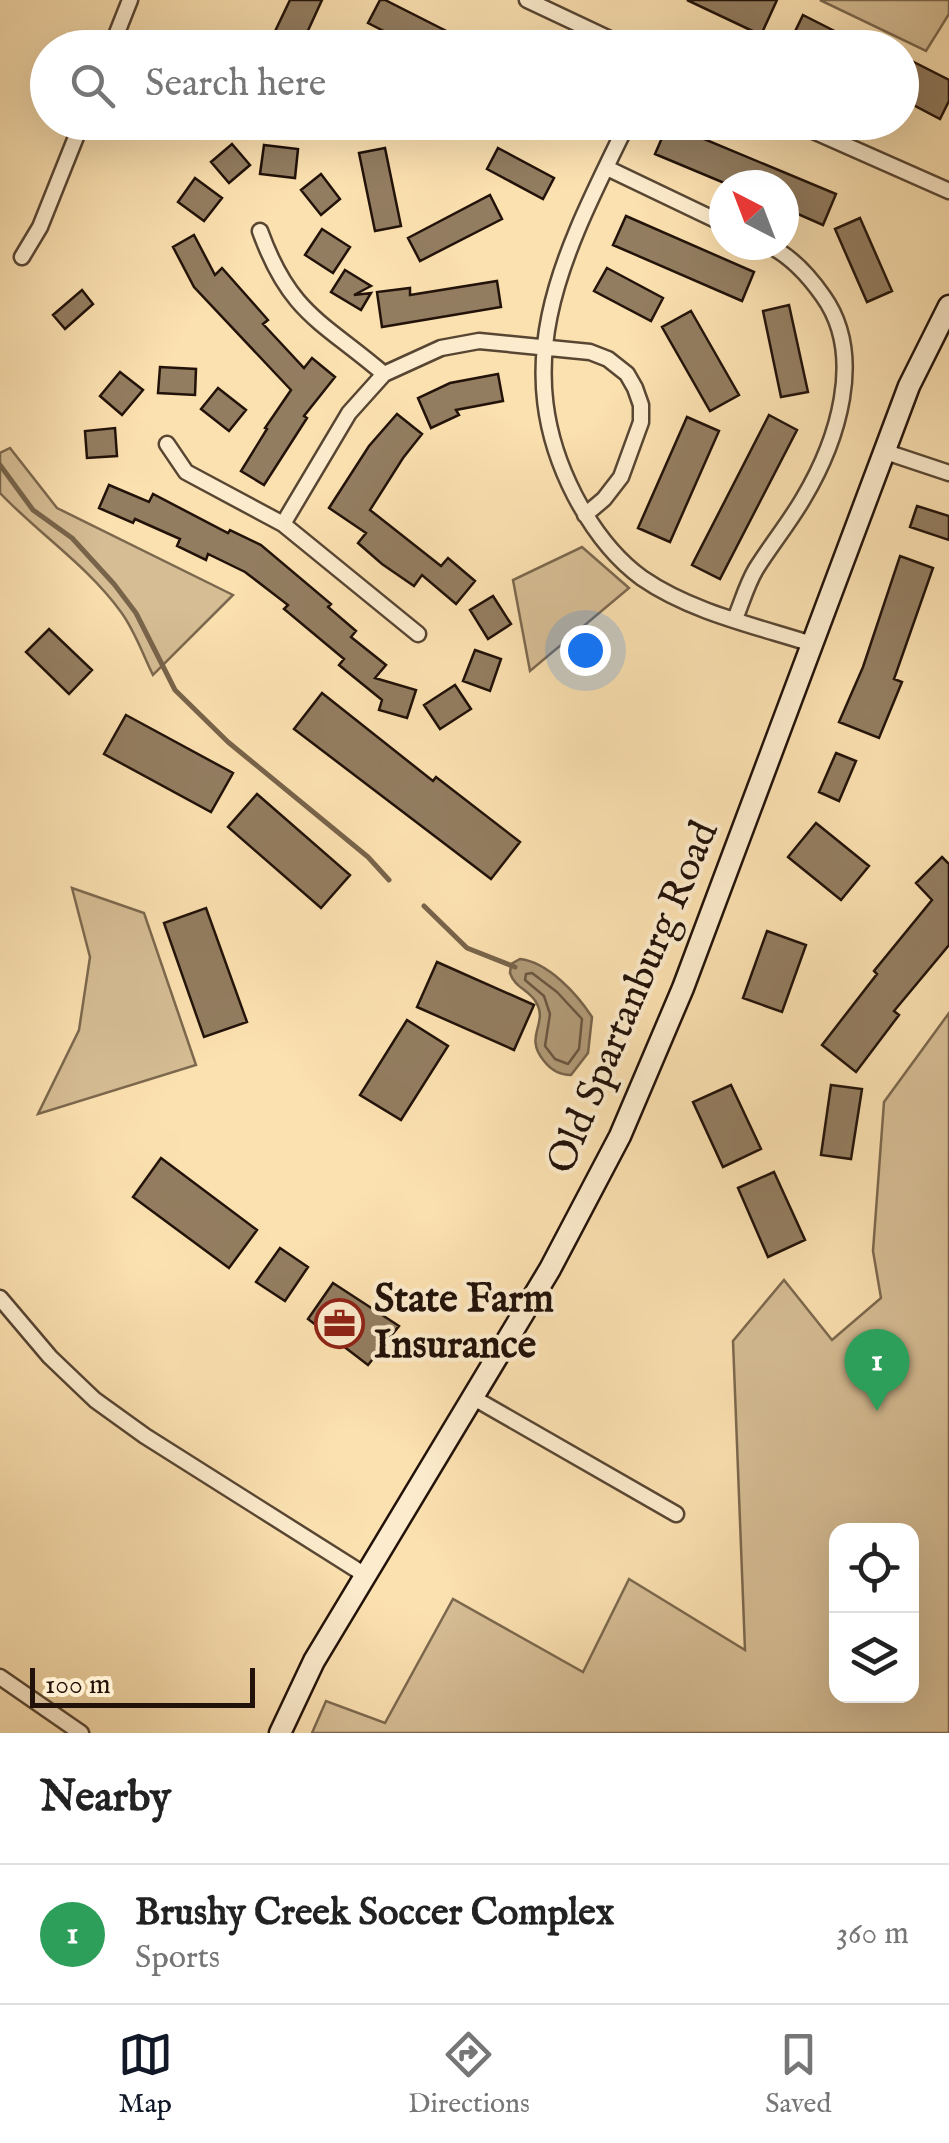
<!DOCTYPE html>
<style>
:root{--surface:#fff;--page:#f2f2f2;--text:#222;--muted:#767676;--line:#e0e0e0;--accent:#111827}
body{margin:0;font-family:"IM FELL English",serif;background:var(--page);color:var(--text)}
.controls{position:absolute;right:30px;bottom:30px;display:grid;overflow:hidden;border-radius:20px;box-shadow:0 10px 40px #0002}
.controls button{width:90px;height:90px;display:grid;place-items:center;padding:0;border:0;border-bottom:2px solid var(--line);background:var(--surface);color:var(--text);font:50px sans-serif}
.compass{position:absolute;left:709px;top:170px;width:90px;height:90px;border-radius:50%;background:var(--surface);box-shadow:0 10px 40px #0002;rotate:318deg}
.scale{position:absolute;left:30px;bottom:25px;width:225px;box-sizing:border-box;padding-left:10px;border:5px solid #221209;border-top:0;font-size:28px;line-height:35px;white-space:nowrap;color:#221209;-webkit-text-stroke:8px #fcebcc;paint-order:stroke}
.you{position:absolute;left:585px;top:650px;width:35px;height:35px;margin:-25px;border:8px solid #fff;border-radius:50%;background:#1a73e8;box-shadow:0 0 0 15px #1a73e833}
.badge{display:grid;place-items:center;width:65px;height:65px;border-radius:50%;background:var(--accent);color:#fff;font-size:32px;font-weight:700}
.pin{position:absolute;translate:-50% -82px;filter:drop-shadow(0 2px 5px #0008)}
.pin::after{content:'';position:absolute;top:52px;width:35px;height:30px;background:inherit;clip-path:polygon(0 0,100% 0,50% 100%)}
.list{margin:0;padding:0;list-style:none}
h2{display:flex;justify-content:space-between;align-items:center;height:130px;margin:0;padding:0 40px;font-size:42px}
h2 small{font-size:32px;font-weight:400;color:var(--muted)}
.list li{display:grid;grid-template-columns:65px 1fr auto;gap:30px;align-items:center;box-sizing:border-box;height:140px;padding:0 40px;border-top:2px solid var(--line)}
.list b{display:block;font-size:38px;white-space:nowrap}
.list p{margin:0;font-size:32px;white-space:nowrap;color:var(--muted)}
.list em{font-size:32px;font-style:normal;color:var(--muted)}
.icon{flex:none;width:55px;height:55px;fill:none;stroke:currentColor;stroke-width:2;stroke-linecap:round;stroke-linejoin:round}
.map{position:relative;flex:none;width:949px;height:1733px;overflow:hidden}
.search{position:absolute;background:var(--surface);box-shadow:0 10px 40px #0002;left:30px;right:30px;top:30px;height:110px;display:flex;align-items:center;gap:25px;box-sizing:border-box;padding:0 35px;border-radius:55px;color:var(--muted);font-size:38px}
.sheet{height:270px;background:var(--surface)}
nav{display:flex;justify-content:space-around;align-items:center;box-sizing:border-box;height:140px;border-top:2px solid var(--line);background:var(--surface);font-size:28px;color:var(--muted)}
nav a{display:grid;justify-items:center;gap:5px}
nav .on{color:var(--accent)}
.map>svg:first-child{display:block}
.green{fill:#d6bd94;stroke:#7c684e;stroke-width:2.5;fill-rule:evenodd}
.water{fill:#b19a77;stroke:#78644b;stroke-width:2.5}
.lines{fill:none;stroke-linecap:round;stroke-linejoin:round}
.shore{stroke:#6a5640;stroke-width:2.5}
.stream{stroke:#78644b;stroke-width:5}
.building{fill:#937d60;stroke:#221209;stroke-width:2.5}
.street-casing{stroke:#584633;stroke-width:19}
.secondary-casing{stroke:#221209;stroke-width:25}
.street{stroke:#fcebcc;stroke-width:14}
.secondary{stroke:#fcebcc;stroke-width:20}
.labels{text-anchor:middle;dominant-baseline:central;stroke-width:8;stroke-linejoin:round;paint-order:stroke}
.street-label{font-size:40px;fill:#221209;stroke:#fcebcc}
.poi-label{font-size:40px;font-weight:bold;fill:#221209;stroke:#fcebcc;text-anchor:start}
</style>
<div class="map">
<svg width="949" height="1733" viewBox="0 0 949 1733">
<rect width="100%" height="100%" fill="#fbe0b0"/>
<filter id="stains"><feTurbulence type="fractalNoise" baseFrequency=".002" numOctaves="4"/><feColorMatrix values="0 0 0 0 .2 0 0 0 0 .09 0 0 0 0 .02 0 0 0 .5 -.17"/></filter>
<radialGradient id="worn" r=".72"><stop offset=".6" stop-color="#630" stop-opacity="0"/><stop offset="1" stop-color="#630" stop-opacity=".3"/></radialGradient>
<path class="green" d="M820,0H949V14L926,51Z
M10,448L57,508L233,595L153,675C143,655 135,631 121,612C88,566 39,534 0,493V453Z
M582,547L629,588L530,671L513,580Z
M72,888L144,913L196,1065L38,1114L79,1030L90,957Z
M949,1013V1733H312L326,1701L385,1723L453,1599L583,1672L629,1579L745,1650L733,1341L784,1280L832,1340L881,1298L873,1251L884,1102ZM836,1530H912V1696H836Z"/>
<path class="water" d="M520,959C548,962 577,994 592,1017L588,1053L571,1075C560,1075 551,1070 544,1061C523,1036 549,1024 536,1002C528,989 515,988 510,973L511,964Z"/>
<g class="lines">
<path class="shore" d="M526,974L532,973L557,992L582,1019L579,1049L568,1064L555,1059L545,1046L550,1014L544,996L525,980Z"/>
<path class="stream" d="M0,465L33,510L72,538L114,584L136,613L175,690L228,742L368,857L389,880
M424,906L467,948L515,967"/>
</g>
<path class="building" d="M290,0H322L300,48H267Z
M380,0H385L480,48H417L368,23Z
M687,0H777L761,35Z
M803,15L868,48H787Z
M902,56L949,80V101L940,119L902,99Z
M668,124L836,194L823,225L784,208V185H729L655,154Z
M232,144L250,165L229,183L211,162Z
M264,145L298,149L295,178L260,174Z
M385,148L401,226L375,231L359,153Z
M498,148L554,178L543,199L487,169Z
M321,174L340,199L321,215L301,190Z
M195,178L222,198L204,221L178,202Z
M490,195L502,219L420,261L408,238Z
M626,216L754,272L742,301L613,245Z
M860,218L892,291L867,302L835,229Z
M322,229L350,247L333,273L305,255Z
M194,235L215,275L222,268L268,320L263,324L304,368L312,358L335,377L304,416L307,418L264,485L241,471L267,429L265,428L291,390L194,287L173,247Z
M607,268L663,298L651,321L594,291Z
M345,270L371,286L354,295L371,293L361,310L331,292Z
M497,281L501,307L382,327L377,292L410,288V295Z
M82,290L93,304L65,329L53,315Z
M789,305L808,392L781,397L763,311Z
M691,311L739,395L710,411L662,327Z
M160,367L196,369L195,395L158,393Z
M120,372L143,390L122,415L100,396Z
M498,374L503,401L456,410L459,415L431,428L418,398L450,383Z
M218,388L246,410L229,431L201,409Z
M397,414L422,434L403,458L370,510L441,566L448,558L475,581L456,604L422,575L414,586L382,564L358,543L366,533L329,508L369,446Z
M769,415L797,430L720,579L692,565Z
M687,417L719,431L670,542L638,528Z
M115,428L117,456L87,458L85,431Z
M109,485L149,502L153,494L228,533L230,530L261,545L331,604L328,607L356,631L351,637L386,665L375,678L416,690L407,718L379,710L382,700L339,665L344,659L284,609L288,605L245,572L208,554L206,560L177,546L180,539L135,519L133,523L99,508Z
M917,506L949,516V540L910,527Z
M900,556L933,568L894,679L902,682L879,738L839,722L863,667Z
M493,596L511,624L488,639L470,610Z
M49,629L92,670L69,694L26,652Z
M475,650L501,659L490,691L463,681Z
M455,685L471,709L440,729L424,705Z
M322,693L433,781L436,777L520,842L491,879L294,729Z
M126,715L233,773L211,812L104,754Z
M836,753L856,761L839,801L819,792Z
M257,794L350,875L321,908L228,827Z
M816,823L869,866L841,900L788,857Z
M942,857L949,864V945L894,1011L899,1015L856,1072L822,1045L877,974L874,971L932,900L916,883Z
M206,908L247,1022L204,1037L164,923Z
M767,931L806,945L782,1012L743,998Z
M437,962L534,1005L514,1050L417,1007Z
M407,1020L448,1046L401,1120L360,1095Z
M731,1085L761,1149L723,1167L693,1102Z
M831,1085L862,1089L851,1159L821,1155Z
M161,1158L257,1230L229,1268L133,1197Z
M774,1172L805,1240L768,1257L738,1188Z
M280,1248L308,1267L285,1301L256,1282Z
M333,1283L399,1326L368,1365L308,1319Z"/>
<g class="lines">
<defs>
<path id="street" d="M527,0L629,48
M111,48L130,0
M628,122C567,248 504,359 575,496C592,528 613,557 642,578C691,612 756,626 812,644
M793,122L949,191
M607,168L724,224
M260,231C290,314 322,321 384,374
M22,257L40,227L82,122
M167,444L186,472L283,524L418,634
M883,451L949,473
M283,524L349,413L384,374L441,348L479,341L590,352L608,359L627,374L635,388L641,405V422L621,477L604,499L585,515
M735,619C742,602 747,584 756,569C771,545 789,523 803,499C837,442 866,356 823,296C809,276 791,256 768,245
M0,1298L50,1357L95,1400L145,1436L365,1575
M472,1397L676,1514
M0,1677L81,1733"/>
<path id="secondary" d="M280,1733L314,1661L550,1269L620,1136L683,988L909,386L949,306"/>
</defs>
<use href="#street" class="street-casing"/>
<use href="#secondary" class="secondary-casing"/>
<use href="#street" class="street"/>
<use href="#secondary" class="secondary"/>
</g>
<defs>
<symbol id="office-ring" viewBox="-11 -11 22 22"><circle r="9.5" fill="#fcebcc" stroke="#8f2418" stroke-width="1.5"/><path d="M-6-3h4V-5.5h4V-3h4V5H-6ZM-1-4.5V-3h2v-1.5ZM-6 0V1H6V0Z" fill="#8f2418"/></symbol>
</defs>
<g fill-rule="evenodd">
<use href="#office-ring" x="312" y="1296" width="55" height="55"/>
</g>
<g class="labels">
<g class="street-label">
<text transform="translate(634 998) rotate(-67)">Old Spartanburg Road</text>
</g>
<g class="poi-label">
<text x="374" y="1300">State Farm<tspan x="374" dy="46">Insurance</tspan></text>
</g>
</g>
<rect width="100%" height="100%" filter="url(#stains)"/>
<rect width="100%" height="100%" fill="url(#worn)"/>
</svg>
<div class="controls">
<button><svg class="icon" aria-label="locate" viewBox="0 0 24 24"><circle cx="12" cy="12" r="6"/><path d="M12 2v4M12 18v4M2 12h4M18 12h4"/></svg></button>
<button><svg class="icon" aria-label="layers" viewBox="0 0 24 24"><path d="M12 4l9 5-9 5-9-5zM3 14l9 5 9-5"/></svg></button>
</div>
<svg class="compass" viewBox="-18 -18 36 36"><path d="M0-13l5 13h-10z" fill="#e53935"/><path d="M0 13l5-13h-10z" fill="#767676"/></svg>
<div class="scale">100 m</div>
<div class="you"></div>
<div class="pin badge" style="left:877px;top:1411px;background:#2e9e5b">1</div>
<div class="search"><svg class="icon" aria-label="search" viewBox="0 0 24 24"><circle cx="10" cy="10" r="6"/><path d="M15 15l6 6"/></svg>Search here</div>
</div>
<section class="sheet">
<h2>Nearby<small></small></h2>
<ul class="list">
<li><span class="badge" style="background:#2e9e5b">1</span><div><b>Brushy Creek Soccer Complex</b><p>Sports</p></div><em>360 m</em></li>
</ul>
</section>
<nav>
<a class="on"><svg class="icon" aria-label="map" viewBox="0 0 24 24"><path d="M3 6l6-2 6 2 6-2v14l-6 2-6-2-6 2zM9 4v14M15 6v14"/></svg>Map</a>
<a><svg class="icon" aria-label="directions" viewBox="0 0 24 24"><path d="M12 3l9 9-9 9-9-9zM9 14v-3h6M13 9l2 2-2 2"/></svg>Directions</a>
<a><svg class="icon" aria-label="saved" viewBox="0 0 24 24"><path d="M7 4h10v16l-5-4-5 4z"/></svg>Saved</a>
</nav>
